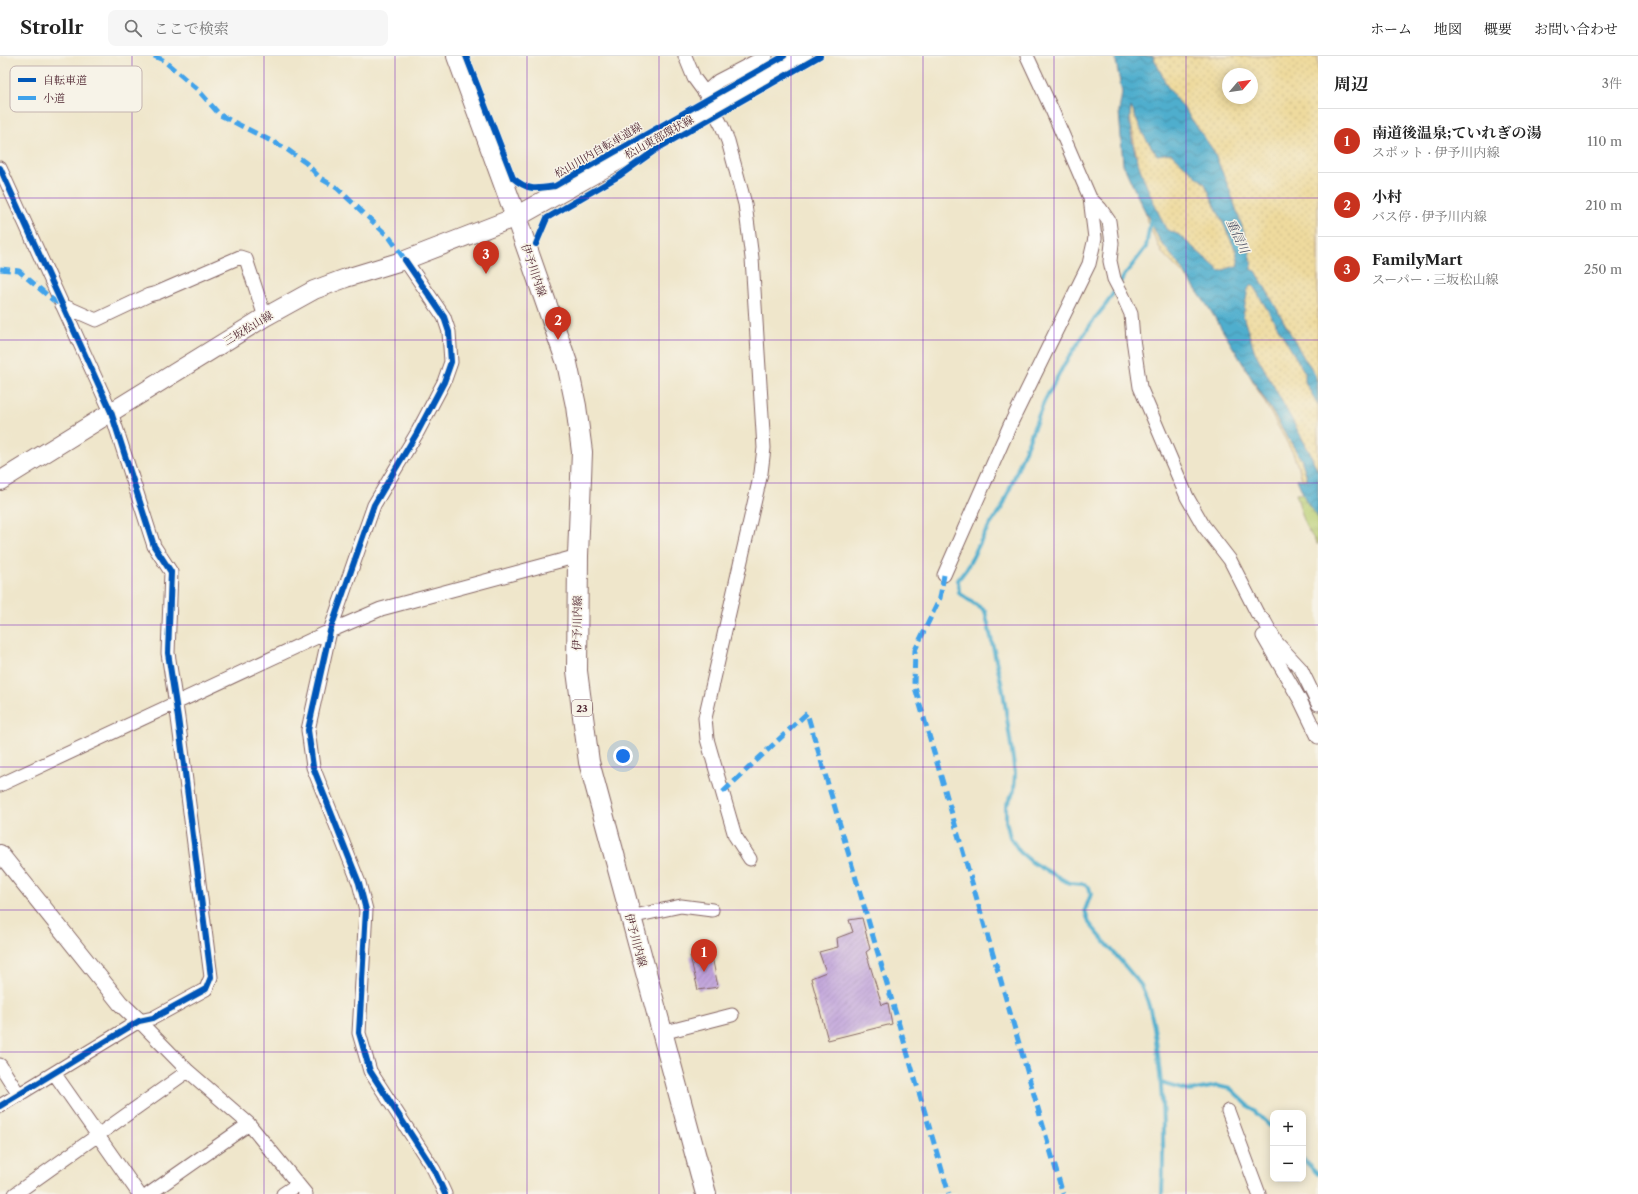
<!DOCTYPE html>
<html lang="ja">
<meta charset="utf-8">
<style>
:root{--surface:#fff;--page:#f6f6f6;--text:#222;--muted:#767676;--line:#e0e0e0;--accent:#c8321e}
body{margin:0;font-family:"Libre Caslon Text","Noto Serif JP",serif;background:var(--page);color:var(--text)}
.controls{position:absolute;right:12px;bottom:12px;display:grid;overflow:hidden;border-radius:8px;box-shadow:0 2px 10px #0003}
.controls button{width:36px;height:36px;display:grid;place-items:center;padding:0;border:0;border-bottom:1px solid var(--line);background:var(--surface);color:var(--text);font:20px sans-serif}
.compass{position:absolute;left:1222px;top:12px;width:36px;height:36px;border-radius:50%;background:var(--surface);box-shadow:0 2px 10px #0003;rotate:61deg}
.you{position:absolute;left:623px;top:700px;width:14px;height:14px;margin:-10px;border:3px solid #fff;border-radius:50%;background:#1a73e8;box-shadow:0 0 0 6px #1a73e833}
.badge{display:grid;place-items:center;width:26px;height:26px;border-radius:50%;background:var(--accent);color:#fff;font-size:13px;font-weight:700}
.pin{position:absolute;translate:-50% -33px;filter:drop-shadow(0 1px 2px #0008)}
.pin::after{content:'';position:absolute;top:21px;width:14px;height:12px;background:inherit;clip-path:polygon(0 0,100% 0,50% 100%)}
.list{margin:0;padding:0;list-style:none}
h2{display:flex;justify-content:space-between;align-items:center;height:52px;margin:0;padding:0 16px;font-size:17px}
h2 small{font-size:13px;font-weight:400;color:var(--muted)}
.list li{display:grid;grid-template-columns:26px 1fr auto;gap:12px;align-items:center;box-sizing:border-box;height:64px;padding:0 16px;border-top:1px solid var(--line)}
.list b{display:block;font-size:15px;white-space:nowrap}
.list p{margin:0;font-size:13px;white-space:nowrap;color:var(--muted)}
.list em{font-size:13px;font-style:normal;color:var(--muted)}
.icon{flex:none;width:22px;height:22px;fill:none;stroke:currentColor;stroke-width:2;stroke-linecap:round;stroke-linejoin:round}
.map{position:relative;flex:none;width:1318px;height:1138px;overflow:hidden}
header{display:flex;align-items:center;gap:24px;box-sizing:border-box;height:56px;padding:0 20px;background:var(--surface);border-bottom:1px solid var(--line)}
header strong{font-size:19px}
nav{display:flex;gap:22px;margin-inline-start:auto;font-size:14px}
.search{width:280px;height:36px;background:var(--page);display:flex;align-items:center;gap:10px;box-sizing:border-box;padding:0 14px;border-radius:8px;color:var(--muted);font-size:15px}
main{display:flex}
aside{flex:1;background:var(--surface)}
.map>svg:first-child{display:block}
.grass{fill:url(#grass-tufts);stroke:#82774f}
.sand{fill:url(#sand-dots);stroke:#9c7c64;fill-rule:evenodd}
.water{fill:url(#water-waves);stroke:#4c667c;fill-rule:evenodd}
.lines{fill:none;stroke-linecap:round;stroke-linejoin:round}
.stream{stroke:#4faecd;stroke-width:4}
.building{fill:url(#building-hatch)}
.minor-casing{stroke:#846563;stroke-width:15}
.tertiary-casing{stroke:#846563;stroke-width:18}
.secondary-casing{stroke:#846563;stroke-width:20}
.primary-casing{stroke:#846563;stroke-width:22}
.minor{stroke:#fff;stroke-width:13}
.tertiary{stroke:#fff;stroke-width:16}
.secondary{stroke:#fff;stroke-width:18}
.primary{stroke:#fff;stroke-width:20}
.quiet{stroke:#40a2eb;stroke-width:5;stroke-dasharray:10 5;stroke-linecap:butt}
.cycleway-casing{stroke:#f7f3e8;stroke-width:8}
.cycleway{stroke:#0057b8;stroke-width:6}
.grid{fill:none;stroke:#7b2cbf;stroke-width:1;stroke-opacity:0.55}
.labels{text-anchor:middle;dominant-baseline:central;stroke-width:3;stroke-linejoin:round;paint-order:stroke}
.shield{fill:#f7f3e8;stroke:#7e5f64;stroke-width:1}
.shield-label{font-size:10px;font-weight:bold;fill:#4a1f2b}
.street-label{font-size:11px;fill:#4a1f2b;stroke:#f7f3e8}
.water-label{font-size:12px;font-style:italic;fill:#4c5164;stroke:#f7f3e8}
.key{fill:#f7f3e8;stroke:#c3b3af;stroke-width:1}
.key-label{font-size:11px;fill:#4a1f2b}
</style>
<header>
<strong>Strollr</strong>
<div class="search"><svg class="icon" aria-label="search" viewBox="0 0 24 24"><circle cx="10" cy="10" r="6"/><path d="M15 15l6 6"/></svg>ここで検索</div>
<nav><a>ホーム</a><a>地図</a><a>概要</a><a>お問い合わせ</a></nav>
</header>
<main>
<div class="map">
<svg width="1318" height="1138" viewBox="0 0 1318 1138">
<defs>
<pattern id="grass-tufts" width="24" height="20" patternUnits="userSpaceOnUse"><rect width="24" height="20" fill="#b9cf73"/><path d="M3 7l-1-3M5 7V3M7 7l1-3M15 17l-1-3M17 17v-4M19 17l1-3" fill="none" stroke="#a1b164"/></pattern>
<pattern id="sand-dots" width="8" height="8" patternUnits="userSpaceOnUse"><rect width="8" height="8" fill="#eeda9e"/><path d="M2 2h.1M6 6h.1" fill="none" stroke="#cebb88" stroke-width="1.8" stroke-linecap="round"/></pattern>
<pattern id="water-waves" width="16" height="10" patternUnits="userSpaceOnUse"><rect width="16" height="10" fill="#4faecd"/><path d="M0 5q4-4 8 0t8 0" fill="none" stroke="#448da7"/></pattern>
<pattern id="building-hatch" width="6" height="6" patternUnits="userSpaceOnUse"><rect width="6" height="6" fill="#bfa1db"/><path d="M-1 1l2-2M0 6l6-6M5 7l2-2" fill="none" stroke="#9d83b2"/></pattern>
</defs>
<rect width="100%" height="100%" fill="#f7f3e8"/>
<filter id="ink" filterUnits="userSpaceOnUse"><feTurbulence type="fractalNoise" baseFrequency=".025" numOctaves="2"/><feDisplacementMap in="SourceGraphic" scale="8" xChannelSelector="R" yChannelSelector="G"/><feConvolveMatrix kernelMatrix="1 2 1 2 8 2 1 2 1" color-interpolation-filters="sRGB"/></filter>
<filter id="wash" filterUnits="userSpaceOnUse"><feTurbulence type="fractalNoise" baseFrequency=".012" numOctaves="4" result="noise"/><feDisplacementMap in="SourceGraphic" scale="16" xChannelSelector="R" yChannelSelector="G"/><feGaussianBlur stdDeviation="0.9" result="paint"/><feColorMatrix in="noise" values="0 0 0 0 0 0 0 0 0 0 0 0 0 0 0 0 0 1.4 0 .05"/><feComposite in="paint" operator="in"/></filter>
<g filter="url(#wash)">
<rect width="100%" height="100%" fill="#efe6cb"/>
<path class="grass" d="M1296,438H1308L1318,460V489L1306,471Z"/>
<path class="sand" d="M1120,0H1318V460L1308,438L1293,397L1211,250L1198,233L1162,197L1147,165ZM1228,18H1252V42H1228Z"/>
<path class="water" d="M1115,0H1153L1167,30L1186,55L1213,94L1229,132L1249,191L1252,212L1256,215L1304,302C1318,319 1318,327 1318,349L1305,326V317L1252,228L1248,233L1243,260L1255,296L1310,397L1318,416V462L1306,445L1297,423L1308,424L1301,403L1209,252L1176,205L1160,185L1137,139L1123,108L1119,55L1122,37ZM1131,51L1144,80L1157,99L1171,97L1205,128L1236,195L1239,209L1220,215L1179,179L1166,173C1151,141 1124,86 1131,51Z"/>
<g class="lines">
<path class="stream" d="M1151,162L1146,191L1124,220L1107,247L1093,265L1065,307L1044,346L1003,450L986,475L967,512L958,524L959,537L985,555L1003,635L1015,717L1014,735L1006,750V765L1010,781L1020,796L1033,807L1069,827L1083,828L1089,831L1091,838L1085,854L1089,867L1141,929C1152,952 1155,975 1158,1000C1164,1046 1164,1092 1162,1138
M1161,1027L1189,1035L1217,1030L1231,1033L1273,1073
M1303,1103L1318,1118"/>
</g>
<g id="blocks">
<path class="building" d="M862,862L870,893L866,896L882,949L888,947L892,968L828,984L811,922L826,916L819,896L838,891L837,882L853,876L849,864Z
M711,895L718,931L698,934L690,900Z"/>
</g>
</g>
<g filter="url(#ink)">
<use href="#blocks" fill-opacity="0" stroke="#846563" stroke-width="1"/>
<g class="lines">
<defs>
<path id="minor" d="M685,0L694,22L705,37L722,70L728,85L745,148L752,202L764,392L761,417L705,662L707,683L735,780L750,803
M705,37L718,25L766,0
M0,112L111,356L154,490L171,516L168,597L178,662L211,921L206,933L153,962L139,965L0,1050
M1090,142L1100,152L1109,165L1112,187L1110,205L1114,223L1123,240L1131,258L1133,283L1140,331L1187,441L1203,469L1230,504L1257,557L1265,566L1276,586L1301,613L1318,648
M405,204L444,261L449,276L451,306L444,326L417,377L374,449L330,575L308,674L313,711L359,827L366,854L359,977L370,1015L434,1114L445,1138
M62,249L96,264L149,239L157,237L240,201L246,203L265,261
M944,519L1010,369L1089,208L1095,182L1090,142L1052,54L1027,0
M1263,580L1300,644L1318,681
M0,729L330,575L381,553L578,500
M630,861L681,850L712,854
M139,965L188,1015L249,1068L306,1138
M662,977L732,959
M0,1009L19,1039
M54,1017L139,1138
M1228,1055L1259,1138
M15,1138L188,1015
M149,1138L249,1068
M283,1138L298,1128"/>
<path id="tertiary" d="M0,797L120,947L139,965"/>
<path id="secondary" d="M0,425L265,261L314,234L346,222L405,204L516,161"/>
<path id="primary" d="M457,0L516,161L567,307L576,350L582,396L578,500L577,615L589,706L706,1138
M516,161L802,0"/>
</defs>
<use href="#minor" class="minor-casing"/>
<use href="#tertiary" class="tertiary-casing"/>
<use href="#secondary" class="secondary-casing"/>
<use href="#primary" class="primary-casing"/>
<use href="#minor" class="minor"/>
<use href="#tertiary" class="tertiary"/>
<use href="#secondary" class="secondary"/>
<use href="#primary" class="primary"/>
<path class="quiet" d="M154,0L163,4L176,15L199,35L220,59L285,92L306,107L320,122L337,132L390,182L405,204
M0,213L19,215L53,244L62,249
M944,519L940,542L915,594L914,628L1063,1138
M723,736L807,657L949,1138"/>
<defs>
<path id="cycleway" d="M466,0L513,122C528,135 536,133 555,130L784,0
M0,112L111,356L154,490L171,516L168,597L178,662L211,921L206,933L153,962L139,965L0,1050
M536,188L547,162L619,120L657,93L820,0
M405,204L444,261L449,276L451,306L444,326L417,377L374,449L330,575L308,674L313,711L359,827L366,854L359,977L370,1015L434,1114L445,1138"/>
</defs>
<use href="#cycleway" class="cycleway-casing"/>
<use href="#cycleway" class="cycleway"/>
</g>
</g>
<path class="grid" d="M132,0V1138M264,0V1138M395,0V1138M527,0V1138M659,0V1138M791,0V1138M923,0V1138M1054,0V1138M1186,0V1138M0,142H1318M0,284H1318M0,427H1318M0,569H1318M0,711H1318M0,854H1318M0,996H1318"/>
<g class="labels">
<rect class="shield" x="572" y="644" width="20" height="16" rx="3"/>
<g class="shield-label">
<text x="582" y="652">23</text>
</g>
<g class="street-label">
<text transform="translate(659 81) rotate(-29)">松山東部環状線</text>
<text transform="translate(598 94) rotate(-30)">松山川内自転車道線</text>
<text transform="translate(534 214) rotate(71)">伊予川内線</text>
<text transform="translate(248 272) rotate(-31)">三坂松山線</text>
<text transform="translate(577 567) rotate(-89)">伊予川内線</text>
<text transform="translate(636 884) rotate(75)">伊予川内線</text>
</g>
<g class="water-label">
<text transform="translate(1238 180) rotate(65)">重信川</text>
</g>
</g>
<rect x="10" y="10" width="132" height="46" rx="6" class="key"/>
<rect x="18" y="22" width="18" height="4" fill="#0057b8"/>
<rect x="18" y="40" width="18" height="4" fill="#40a2eb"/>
<g class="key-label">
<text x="43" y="28">自転車道</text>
<text x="43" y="46">小道</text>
</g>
</svg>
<div class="controls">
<button>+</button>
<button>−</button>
</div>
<svg class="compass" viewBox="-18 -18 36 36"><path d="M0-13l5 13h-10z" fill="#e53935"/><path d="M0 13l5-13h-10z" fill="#767676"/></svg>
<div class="you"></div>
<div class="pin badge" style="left:704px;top:916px">1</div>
<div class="pin badge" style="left:558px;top:284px">2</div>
<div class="pin badge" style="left:486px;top:218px">3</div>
</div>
<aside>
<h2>周辺<small>3件</small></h2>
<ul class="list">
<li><span class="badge">1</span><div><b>南道後温泉;ていれぎの湯</b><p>スポット · 伊予川内線</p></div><em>110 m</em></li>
<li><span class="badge">2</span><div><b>小村</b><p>バス停 · 伊予川内線</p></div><em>210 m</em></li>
<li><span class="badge">3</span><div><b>FamilyMart</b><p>スーパー · 三坂松山線</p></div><em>250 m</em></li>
</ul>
</aside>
</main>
